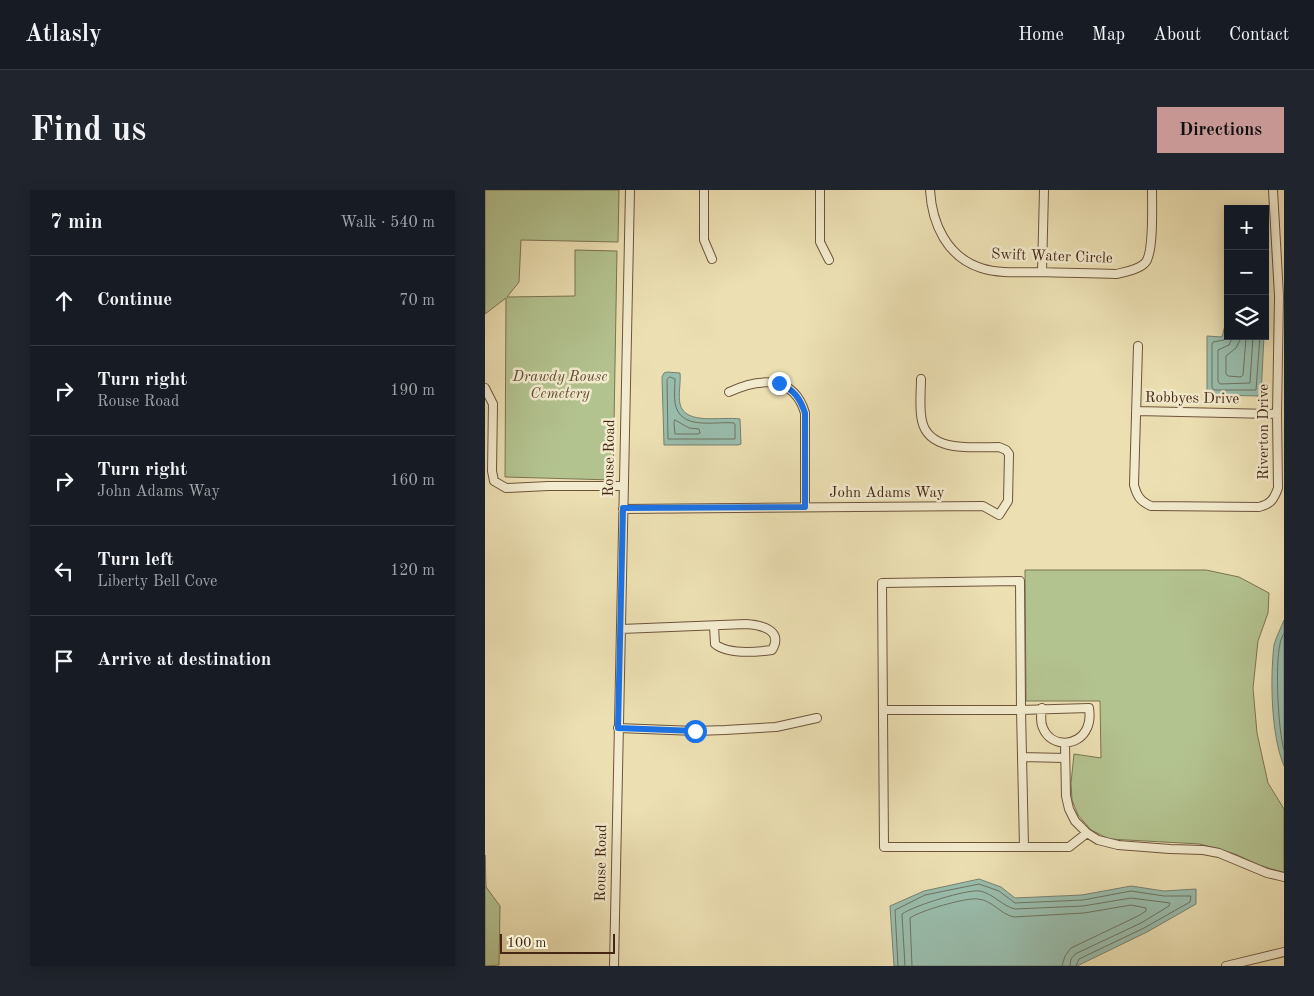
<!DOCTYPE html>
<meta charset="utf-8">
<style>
:root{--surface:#171b24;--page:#20242c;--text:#f1f3f6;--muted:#9ea1a6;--line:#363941;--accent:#c59692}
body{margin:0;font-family:"Old Standard TT",serif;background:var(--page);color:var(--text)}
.controls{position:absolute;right:15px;top:15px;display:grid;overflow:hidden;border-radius:0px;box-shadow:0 2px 12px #0003}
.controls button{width:45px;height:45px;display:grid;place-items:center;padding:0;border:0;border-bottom:1px solid var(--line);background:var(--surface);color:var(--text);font:25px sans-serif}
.scale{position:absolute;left:15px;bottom:12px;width:115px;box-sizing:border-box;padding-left:5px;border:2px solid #442613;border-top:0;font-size:14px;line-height:18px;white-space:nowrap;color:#442613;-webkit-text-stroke:4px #f3ebce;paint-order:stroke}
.stop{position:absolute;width:15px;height:15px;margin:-11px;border:4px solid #1a73e8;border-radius:50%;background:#fff}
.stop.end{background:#1a73e8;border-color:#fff;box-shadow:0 1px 5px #0008}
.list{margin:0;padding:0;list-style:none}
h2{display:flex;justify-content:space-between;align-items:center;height:65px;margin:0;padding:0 20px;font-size:21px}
h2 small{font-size:16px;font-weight:400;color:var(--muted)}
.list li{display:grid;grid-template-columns:32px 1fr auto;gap:15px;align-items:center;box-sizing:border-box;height:90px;padding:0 20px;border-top:1px solid var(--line)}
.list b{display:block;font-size:19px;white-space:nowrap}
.list p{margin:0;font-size:16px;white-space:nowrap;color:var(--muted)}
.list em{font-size:16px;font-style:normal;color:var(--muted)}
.icon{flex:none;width:28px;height:28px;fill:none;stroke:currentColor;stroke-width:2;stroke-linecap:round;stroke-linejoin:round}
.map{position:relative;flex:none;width:799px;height:776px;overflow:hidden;border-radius:0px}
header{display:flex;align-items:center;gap:30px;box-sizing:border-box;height:70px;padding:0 25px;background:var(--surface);border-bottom:1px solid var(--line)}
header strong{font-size:24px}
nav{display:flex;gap:28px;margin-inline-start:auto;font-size:18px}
.intro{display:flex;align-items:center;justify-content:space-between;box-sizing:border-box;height:120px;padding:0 30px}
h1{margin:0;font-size:35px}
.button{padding:12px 22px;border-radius:0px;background:var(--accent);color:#111;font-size:18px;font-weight:700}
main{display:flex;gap:30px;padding:0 30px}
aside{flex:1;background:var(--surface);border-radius:0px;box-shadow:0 2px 12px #0003}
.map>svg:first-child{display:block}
.green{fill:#b3c390;stroke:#7c7452}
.water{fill:#99bdad;stroke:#77816f}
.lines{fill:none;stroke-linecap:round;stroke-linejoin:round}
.shore{stroke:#6e7260;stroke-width:1}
.minor-casing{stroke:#6e543b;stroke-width:10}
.minor{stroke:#f3ebce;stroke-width:8}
.route{stroke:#1a73e8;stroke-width:6}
.labels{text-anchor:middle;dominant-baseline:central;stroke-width:5;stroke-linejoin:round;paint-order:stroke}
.street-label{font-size:15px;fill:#442613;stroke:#f3ebce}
.park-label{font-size:15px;font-style:italic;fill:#604d32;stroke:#f3ebce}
</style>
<header>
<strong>Atlasly</strong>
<nav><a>Home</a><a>Map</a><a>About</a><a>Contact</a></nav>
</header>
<div class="intro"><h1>Find us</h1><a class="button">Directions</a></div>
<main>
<aside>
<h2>7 min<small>Walk · 540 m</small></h2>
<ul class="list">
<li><svg class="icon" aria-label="ahead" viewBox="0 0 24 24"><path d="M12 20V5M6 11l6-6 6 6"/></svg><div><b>Continue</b></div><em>70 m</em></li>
<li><svg class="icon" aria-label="right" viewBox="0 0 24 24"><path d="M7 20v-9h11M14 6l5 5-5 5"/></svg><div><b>Turn right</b><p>Rouse Road</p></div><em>190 m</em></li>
<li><svg class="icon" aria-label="right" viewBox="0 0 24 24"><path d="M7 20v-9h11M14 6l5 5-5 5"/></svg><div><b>Turn right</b><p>John Adams Way</p></div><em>160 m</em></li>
<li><svg class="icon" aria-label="left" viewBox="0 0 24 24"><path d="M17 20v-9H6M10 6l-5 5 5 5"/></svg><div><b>Turn left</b><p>Liberty Bell Cove</p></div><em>120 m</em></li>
<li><svg class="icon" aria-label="arrive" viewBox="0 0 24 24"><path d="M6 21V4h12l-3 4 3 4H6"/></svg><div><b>Arrive at destination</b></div></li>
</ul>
</aside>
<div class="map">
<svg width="799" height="776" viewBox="0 0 799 776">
<rect width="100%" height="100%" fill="#ece0b3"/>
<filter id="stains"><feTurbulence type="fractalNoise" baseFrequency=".004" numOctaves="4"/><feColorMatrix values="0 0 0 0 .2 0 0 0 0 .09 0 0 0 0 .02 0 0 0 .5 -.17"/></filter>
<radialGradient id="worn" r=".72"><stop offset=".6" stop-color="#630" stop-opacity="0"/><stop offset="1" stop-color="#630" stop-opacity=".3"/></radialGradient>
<path class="green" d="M0,0H134L133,52L36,50L34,92L22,107L90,106V60L132,61L128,290L20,287L21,108L0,124Z
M540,380H721L754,387L784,403L783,423L773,451L768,498L772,543L783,593L799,619V683L774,675L750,664L715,654L624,649L606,640L593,625L587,610L586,593L589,564L616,568L615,511H541Z
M0,665L1,697L15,716L14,775L0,776Z"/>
<path class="water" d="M740,135H743V146H779L776,206L722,205V146L737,147Z
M182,182L195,183C196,193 193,204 195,214C200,236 238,226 255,229L256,254L253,255H179L177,187L179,183Z
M799,430V576C786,545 785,489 789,455C791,447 796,438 799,430Z
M494,689L516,697L530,708L597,705L646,696L679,701L711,699V714L662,742L592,776H409L405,716L439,701Z"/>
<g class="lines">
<path class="shore" d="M743,143L739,150L728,152L727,154V197L729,200H771L775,146
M748,146L744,155L733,160V191L735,194L765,193L768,146
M757,146L751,158L741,166V184L743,186L756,187L758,185L761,149L759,146
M185,187L190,189C190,197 189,205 190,213C195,241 229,231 249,233L250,235V249H183L182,190Z
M190,230L204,238L214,239L215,243L213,244H190L189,233Z
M799,443C798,446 795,450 795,454C790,475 793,540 799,560
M413,776L410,720L440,705L494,694L514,701L530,713L598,710L646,701L679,706H706L705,712L659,738L594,769L591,776
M420,776L417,724C428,716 482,699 495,701C509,704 517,716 530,719L598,716L646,708L685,713L684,716L656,733L590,764L586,769L585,776
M427,776L425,728C434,721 482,707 493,709C507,710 515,724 529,727L599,723L646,715L661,718V721L653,726L586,758L580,766L577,776"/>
<defs>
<path id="minor" d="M219,0V50L227,69
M335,0V52L344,70
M445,0C447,34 462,67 496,78C514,84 536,82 554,82C580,83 605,83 631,84C640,82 653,80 660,73C669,64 667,14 667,0
M557,82L559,0
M653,156L649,295C652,306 655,311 666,316L774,317C786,314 789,309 793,298L792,224L794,106L788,0
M0,198L8,214L7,281L9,291L21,298L63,296H139
M244,202C274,188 309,185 320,223V317
M651,221L792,224
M138,319L498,316L514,325L523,311L524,264L521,260L514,257C489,257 444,263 437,231C434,218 436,202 436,189
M136,439L261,434C276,435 299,440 287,460C272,462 243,465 230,454L229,436
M557,518C556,525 555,532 558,538C566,558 594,557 602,538C605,532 605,525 604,518L536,520L535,391L397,393L399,657H584L602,643
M398,520H536L539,657
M133,538L210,541L240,540L291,537L332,528
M580,554L581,606L584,619L590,631L602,643L613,650L633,655L685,659L718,660L734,663L782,683L799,687
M537,567L580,568
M129,776L145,0
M741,776L799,762"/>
</defs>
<use href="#minor" class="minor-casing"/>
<use href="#minor" class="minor"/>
</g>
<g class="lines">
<path class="route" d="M210,541L133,538L138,318L320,317V223C315,208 309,200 294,193"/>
</g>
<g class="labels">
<g class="street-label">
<text transform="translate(567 67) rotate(2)">Swift Water Circle</text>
<text transform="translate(707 209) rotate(1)">Robbyes Drive</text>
<text transform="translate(779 242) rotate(-90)">Riverton Drive</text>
<text transform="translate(125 268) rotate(-89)">Rouse Road</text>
<text x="402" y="303">John Adams Way</text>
<text transform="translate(117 673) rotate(-89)">Rouse Road</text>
</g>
<g class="park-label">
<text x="75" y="187">Drawdy Rouse<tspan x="75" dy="17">Cemetery</tspan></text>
</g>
</g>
<rect width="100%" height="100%" filter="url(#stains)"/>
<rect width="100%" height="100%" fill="url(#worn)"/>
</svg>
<div class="controls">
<button>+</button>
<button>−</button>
<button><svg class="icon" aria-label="layers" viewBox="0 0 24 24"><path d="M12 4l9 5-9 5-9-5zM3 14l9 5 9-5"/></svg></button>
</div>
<div class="scale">100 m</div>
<div class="stop" style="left:210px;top:541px"></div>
<div class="stop end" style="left:294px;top:193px"></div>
</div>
</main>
